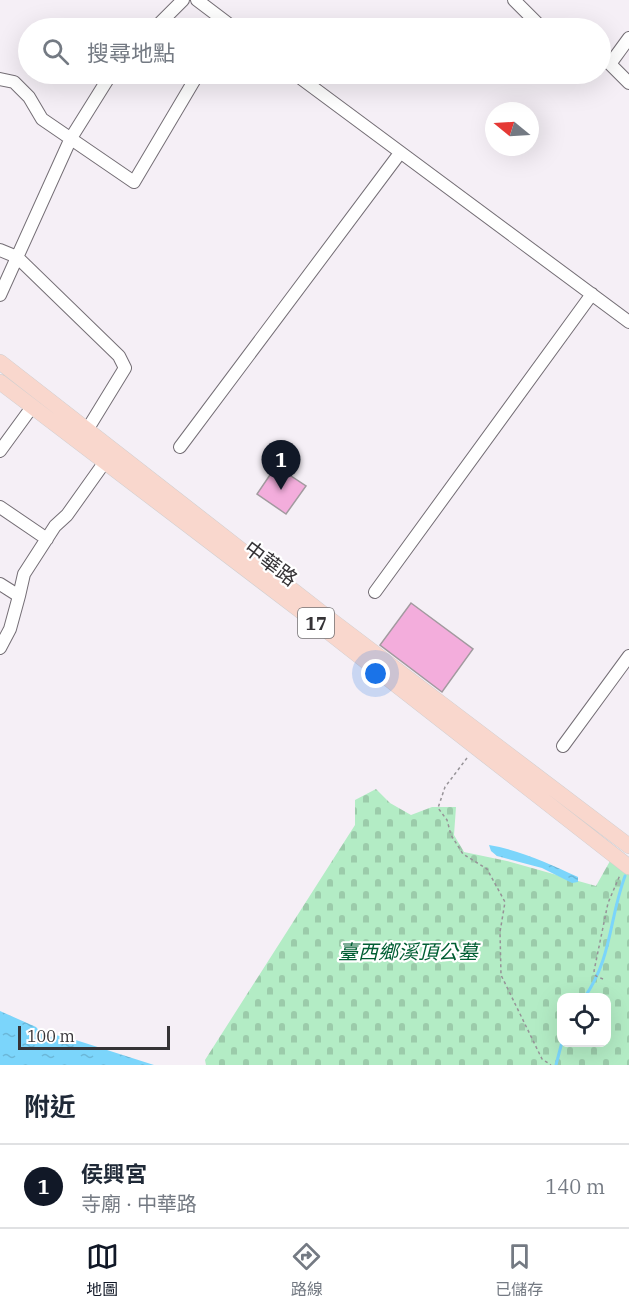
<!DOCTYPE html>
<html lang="zh-TW">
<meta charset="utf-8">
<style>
:root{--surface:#fff;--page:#f2f2f3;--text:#1f2937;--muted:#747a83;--line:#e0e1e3;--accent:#111827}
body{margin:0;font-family:"IBM Plex Serif","Noto Sans TC",serif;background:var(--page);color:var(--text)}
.controls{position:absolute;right:18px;bottom:18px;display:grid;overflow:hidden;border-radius:12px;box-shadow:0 6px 24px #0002}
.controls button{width:54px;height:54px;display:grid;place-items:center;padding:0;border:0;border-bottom:2px solid var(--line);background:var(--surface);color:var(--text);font:30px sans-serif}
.compass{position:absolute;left:485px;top:102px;width:54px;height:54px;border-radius:50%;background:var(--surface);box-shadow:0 6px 24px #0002;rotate:288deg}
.scale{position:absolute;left:18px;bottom:15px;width:152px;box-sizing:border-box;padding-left:6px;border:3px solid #353336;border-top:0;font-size:16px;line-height:21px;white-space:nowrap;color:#353336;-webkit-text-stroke:4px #fff;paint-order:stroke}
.you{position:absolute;left:376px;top:674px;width:21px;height:21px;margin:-15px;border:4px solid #fff;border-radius:50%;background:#1a73e8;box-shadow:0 0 0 9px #1a73e833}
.badge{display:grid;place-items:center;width:39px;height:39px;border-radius:50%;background:var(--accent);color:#fff;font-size:20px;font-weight:700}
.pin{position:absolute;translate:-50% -50px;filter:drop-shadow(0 2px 3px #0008)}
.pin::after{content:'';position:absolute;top:32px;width:21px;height:18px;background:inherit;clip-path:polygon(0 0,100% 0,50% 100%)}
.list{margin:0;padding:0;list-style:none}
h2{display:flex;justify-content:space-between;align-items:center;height:78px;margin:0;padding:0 24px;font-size:26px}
h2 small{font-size:20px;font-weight:400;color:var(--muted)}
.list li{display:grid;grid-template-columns:39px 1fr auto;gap:18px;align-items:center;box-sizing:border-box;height:84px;padding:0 24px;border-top:2px solid var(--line)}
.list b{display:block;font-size:22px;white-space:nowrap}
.list p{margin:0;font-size:20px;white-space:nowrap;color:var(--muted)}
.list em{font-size:20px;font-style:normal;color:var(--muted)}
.icon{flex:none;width:33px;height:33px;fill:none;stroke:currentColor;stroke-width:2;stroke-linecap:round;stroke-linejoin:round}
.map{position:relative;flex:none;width:629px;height:1065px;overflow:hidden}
.search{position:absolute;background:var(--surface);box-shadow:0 6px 24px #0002;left:18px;right:18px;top:18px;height:66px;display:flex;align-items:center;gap:15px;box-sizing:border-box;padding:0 21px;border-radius:33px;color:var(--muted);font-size:22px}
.sheet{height:162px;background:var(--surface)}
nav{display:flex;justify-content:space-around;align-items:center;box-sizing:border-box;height:84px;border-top:2px solid var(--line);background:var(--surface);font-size:16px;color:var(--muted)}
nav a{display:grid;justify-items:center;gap:3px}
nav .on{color:var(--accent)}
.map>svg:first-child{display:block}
.cemetery{fill:url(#cemetery-stones);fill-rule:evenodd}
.water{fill:url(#water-ripples)}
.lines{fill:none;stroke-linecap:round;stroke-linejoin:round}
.stream{stroke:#7bd5fb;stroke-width:3}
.building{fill:#f3addc;stroke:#a29a9f;stroke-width:1.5}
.minor-casing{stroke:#746e75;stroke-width:14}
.major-casing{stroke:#cfcecf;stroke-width:16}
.path{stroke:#969297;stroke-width:1.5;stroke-dasharray:3 3;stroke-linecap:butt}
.minor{stroke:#fff;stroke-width:12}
.major{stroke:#f9d7cd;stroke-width:15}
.labels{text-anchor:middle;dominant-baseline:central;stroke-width:4.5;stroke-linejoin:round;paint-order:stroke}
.shield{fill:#fff;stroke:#727072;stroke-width:1.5}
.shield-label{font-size:18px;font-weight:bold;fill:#353336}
.street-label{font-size:20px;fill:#353336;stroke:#fff}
.park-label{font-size:20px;font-style:italic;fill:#015e33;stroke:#fff}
</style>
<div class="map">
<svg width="629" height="1065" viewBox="0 0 629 1065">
<defs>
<pattern id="cemetery-stones" width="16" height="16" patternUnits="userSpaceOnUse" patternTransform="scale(1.5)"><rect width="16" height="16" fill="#b3ecc5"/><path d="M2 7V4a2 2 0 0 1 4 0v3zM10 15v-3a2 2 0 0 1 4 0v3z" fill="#9bcbaa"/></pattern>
<pattern id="water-ripples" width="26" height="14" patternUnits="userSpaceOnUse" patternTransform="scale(1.5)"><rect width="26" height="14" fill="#7bd5fb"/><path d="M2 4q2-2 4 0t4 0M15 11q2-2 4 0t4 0" fill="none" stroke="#6bb7d8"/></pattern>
</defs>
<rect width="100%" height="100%" fill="#f5eff6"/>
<path class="cemetery" d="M376,789L390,803L411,815L432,807H456L454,835L464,852L507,861L596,886L610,861L629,874V1065H206L205,1060L355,825V800ZM562,998H606V1042H562Z"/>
<path class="water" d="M489,845C520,850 550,864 578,877V882L572,883L542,868L497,856L491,851Z
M0,1011L36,1027L45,1038L60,1035L154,1065H0Z"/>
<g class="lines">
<path class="stream" d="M584,998C612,959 609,919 625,876
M556,1065L562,1042"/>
</g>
<path class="building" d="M276,466L306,486L286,514L257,494Z
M411,603L473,649L442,692L380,645Z"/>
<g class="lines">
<defs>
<path id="minor" d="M197,0L234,28
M514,0L542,28
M155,28L183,0
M629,38L610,64L629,83
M295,74L629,322
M0,79L14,82L29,97L42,119L134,182L198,74
M0,250L17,257L119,356L125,368L87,430
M0,295L71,138L111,74
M180,447L400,153
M0,451L32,407
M0,507L47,539
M0,584L19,596L24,574L55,526L67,515L104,463
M375,592L592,294
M0,648L10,629L19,596
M563,746L629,656"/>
<path id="major" d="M0,362L331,620L629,846
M0,382L331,634L629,867"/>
</defs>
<use href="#minor" class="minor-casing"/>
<use href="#major" class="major-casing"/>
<path class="path" d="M467,758L445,787L438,808L447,820L451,835L463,854L487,869L505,902L500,932L501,975L542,1059L551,1065
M603,979L596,976L594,971L608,903L620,875"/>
<use href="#minor" class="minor"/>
<use href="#major" class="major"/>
</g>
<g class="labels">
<rect class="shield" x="298" y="608" width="36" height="30" rx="4.5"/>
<g class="shield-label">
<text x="316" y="623">17</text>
</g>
<g class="street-label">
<text transform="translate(271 563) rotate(37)">中華路</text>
</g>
<g class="park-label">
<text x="408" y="951">臺西鄉溪頂公墓</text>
</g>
</g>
</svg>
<div class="controls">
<button><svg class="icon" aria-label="locate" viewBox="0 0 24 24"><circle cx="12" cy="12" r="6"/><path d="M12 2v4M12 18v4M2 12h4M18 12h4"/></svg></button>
</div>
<svg class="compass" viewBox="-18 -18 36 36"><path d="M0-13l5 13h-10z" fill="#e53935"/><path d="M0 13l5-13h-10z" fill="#747a83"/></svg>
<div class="scale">100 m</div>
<div class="you"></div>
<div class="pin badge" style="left:281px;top:490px">1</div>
<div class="search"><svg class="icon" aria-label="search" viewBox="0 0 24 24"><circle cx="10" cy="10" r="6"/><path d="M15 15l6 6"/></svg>搜尋地點</div>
</div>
<section class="sheet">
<h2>附近<small></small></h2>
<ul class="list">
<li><span class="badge">1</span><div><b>侯興宮</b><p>寺廟 · 中華路</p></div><em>140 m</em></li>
</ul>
</section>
<nav>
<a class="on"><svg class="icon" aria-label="map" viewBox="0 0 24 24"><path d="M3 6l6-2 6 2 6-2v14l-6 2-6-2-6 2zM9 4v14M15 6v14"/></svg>地圖</a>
<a><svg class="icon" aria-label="directions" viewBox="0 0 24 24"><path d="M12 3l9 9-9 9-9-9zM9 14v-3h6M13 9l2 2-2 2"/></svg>路線</a>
<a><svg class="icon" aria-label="saved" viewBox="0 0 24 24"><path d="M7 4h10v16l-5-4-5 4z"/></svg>已儲存</a>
</nav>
